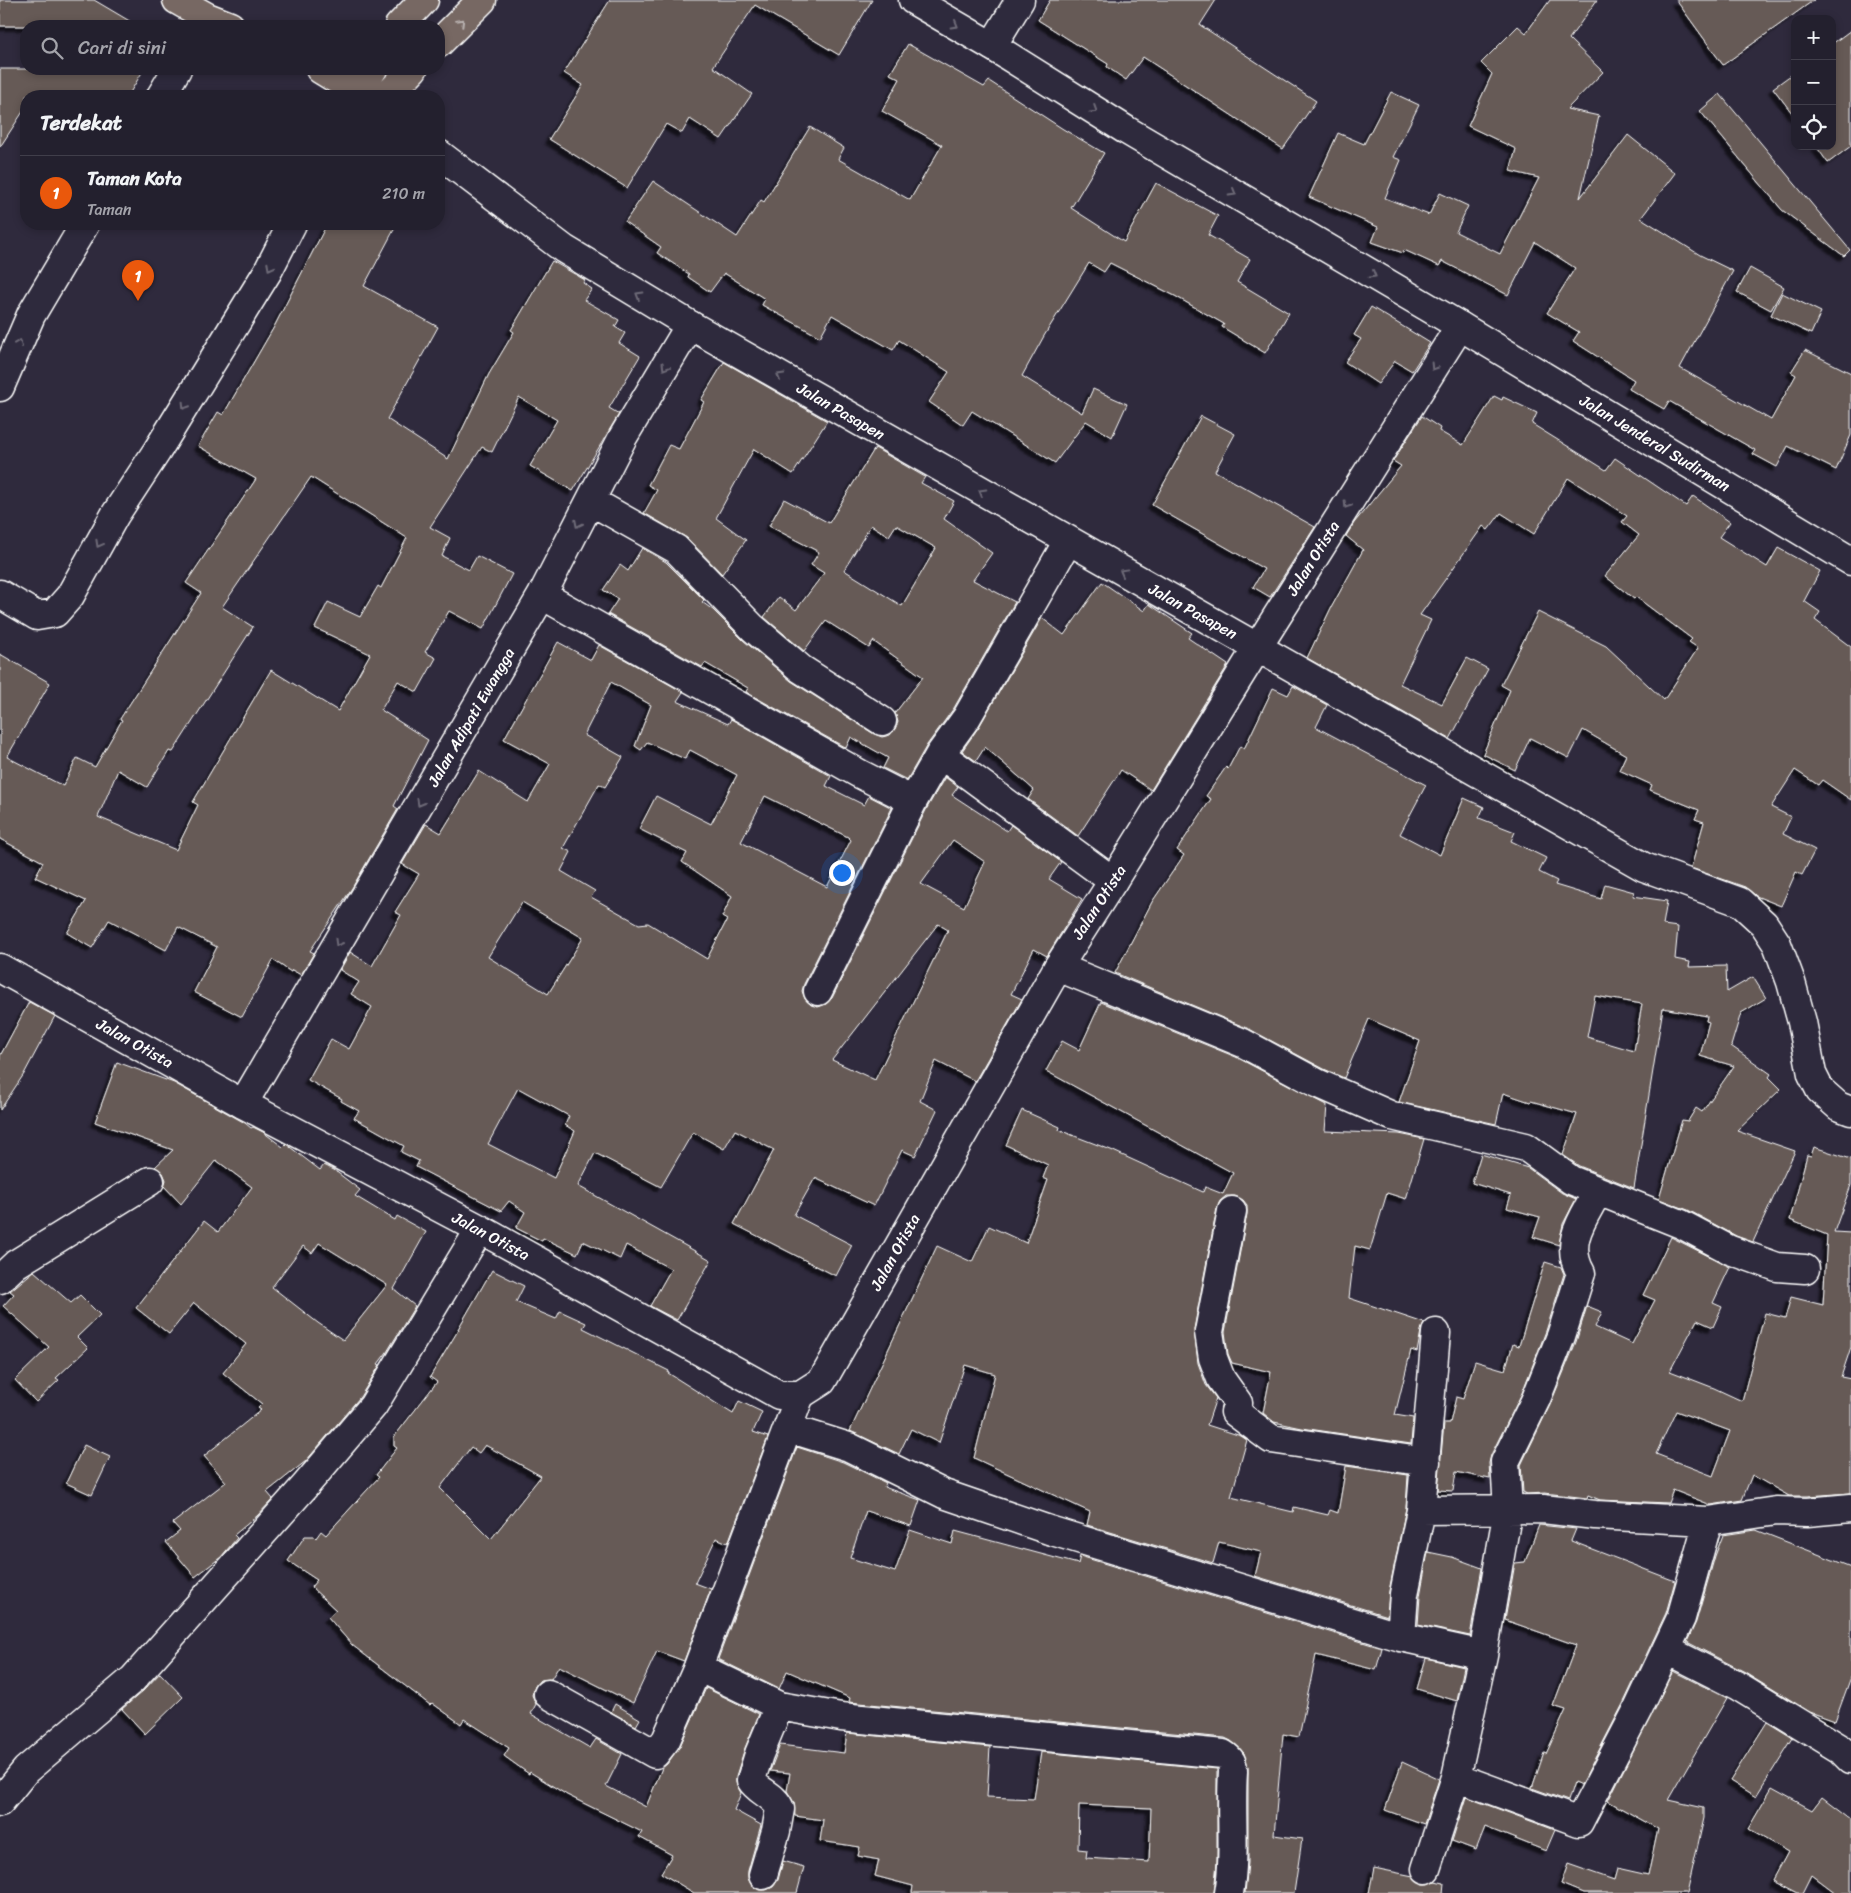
<!DOCTYPE html>
<html lang="id">
<meta charset="utf-8">
<style>
:root{--surface:#23202e;--page:#2b2836;--text:#f1f3f6;--muted:#a3a3aa;--line:#403e4a;--accent:#ea580c}
body{margin:0;font-family:Sriracha,sans-serif;background:var(--page);color:var(--text)}
.controls{position:absolute;right:15px;top:15px;display:grid;overflow:hidden;border-radius:10px;box-shadow:0 2px 8px #0003}
.controls button{width:45px;height:45px;display:grid;place-items:center;padding:0;border:0;border-bottom:1px solid var(--line);background:var(--surface);color:var(--text);font:25px sans-serif}
.you{position:absolute;left:841px;top:872px;width:18px;height:18px;margin:-12px;border:4px solid #fff;border-radius:50%;background:#1a73e8;box-shadow:0 0 0 8px #1a73e833}
.badge{display:grid;place-items:center;width:32px;height:32px;border-radius:50%;background:var(--accent);color:#fff;font-size:16px;font-weight:700}
.pin{position:absolute;translate:-50% -41px;filter:drop-shadow(0 1px 2px #0008)}
.pin::after{content:'';position:absolute;top:26px;width:18px;height:15px;background:inherit;clip-path:polygon(0 0,100% 0,50% 100%)}
.list{margin:0;padding:0;list-style:none}
h2{display:flex;justify-content:space-between;align-items:center;height:65px;margin:0;padding:0 20px;font-size:21px}
h2 small{font-size:16px;font-weight:400;color:var(--muted)}
.list li{display:grid;grid-template-columns:32px 1fr auto;gap:15px;align-items:center;box-sizing:border-box;height:75px;padding:0 20px;border-top:1px solid var(--line)}
.list b{display:block;font-size:19px;white-space:nowrap}
.list p{margin:0;font-size:16px;white-space:nowrap;color:var(--muted)}
.list em{font-size:16px;font-style:normal;color:var(--muted)}
.icon{flex:none;width:28px;height:28px;fill:none;stroke:currentColor;stroke-width:2;stroke-linecap:round;stroke-linejoin:round}
.map{position:relative;flex:none;width:1851px;height:1893px;overflow:hidden}
.search{position:absolute;background:var(--surface);box-shadow:0 2px 8px #0003;left:20px;top:20px;width:425px;height:55px;display:flex;align-items:center;gap:12px;box-sizing:border-box;padding:0 18px;border-radius:20px;color:var(--muted);font-size:19px}
.panel{position:absolute;background:var(--surface);box-shadow:0 2px 8px #0003;left:20px;top:90px;width:425px;height:140px;border-radius:20px}
.map>svg:first-child{display:block}
.building{fill:#665a56;stroke:#fff;fill-rule:evenodd;filter:url(#shadow)}
.lines{fill:none;stroke-linecap:round;stroke-linejoin:round}
.minor-casing{stroke:#fff;stroke-width:31}
.tertiary-casing{stroke:#fff;stroke-width:31}
.secondary-casing{stroke:#fff;stroke-width:31}
.primary-casing{stroke:#fff;stroke-width:31}
.minor{stroke:#2f2a3d;stroke-width:28}
.tertiary{stroke:#2f2a3d;stroke-width:28}
.secondary{stroke:#2f2a3d;stroke-width:28}
.primary{stroke:#776864;stroke-width:28}
.oneway{stroke:#bbb4b2}
.oneway2{stroke:#6d6a77}
.labels{text-anchor:middle;dominant-baseline:central;stroke-width:4;stroke-linejoin:round;paint-order:stroke}
.street-label{font-size:16px;fill:#fff;stroke:#2f2a3d}
</style>
<div class="map">
<svg width="1851" height="1893" viewBox="0 0 1851 1893">
<defs>
<filter id="shadow"><feDropShadow dx="-4.5" dy="4.5" stdDeviation="1" flood-color="#0009"/></filter>
</defs>
<rect width="100%" height="100%" fill="#2f2a3d"/>
<filter id="ink" filterUnits="userSpaceOnUse"><feTurbulence type="fractalNoise" baseFrequency=".02" numOctaves="2"/><feDisplacementMap in="SourceGraphic" scale="10" xChannelSelector="R" yChannelSelector="G"/><feConvolveMatrix kernelMatrix="1 2 1 2 8 2 1 2 1" color-interpolation-filters="sRGB"/></filter>
<g filter="url(#ink)">
<path class="building" d="M0,0H94L138,26H0Z
M610,0H872L839,55L755,5L713,67L752,94L721,139L690,119L682,133L666,124L627,188L549,139L583,85L564,73Z
M1050,0H1216L1200,25L1316,101L1283,149L1143,57L1126,80L1107,67L1108,64L1038,20Z
M1550,0H1597L1569,39L1603,72L1567,109L1599,116L1580,198L1628,135L1675,173L1641,218L1700,255L1733,271L1680,368L1771,420L1796,375L1791,372L1805,350L1851,373V435L1836,470L1788,446L1777,467L1753,454L1755,450L1669,401L1664,409L1629,389L1634,380L1573,341L1579,332L1547,313L1575,268L1535,242L1508,295L1442,261L1439,266L1404,250L1403,253L1372,242L1378,227L1309,197L1338,133L1364,144L1391,92L1419,105L1393,157L1401,160L1385,198L1429,215L1440,193L1468,206L1456,232L1500,254L1539,178L1510,171L1516,149L1468,126L1492,74L1481,63L1518,26L1526,33Z
M1676,0H1814L1723,65Z
M1851,30V146L1828,163L1816,146H1832V44Z
M908,44L984,87L989,81L1063,129L1104,153L1071,208L1124,242L1156,183L1218,216L1208,235L1250,259L1237,282L1289,313L1265,353L1222,327L1224,324L1175,296L1110,263L1104,272L1089,263L1044,336L1022,376L1082,413L1093,389L1127,404L1112,437L1086,421L1055,463L972,411L963,425L929,402L949,372L899,340L893,350L832,315L820,337L762,305L765,299L724,273L710,292L688,277L689,274L657,253L661,247L625,222L653,181L737,237L761,200L764,202L810,127L844,148L838,159L910,200L942,145L882,111L900,79L890,74Z
M0,69H144L128,96H26V107L0,147Z
M1795,72V117L1773,88Z
M1720,94L1850,250L1844,256L1782,210L1700,111Z
M327,224H397L364,286L438,327L387,419L448,459L489,374L514,332L511,330L552,261L585,280L583,283L592,289L584,300L619,320L615,327L625,333L619,343L640,356L609,408L619,414L573,491L530,466L557,420L519,397L492,452L482,447L430,527L450,538L442,556L469,570L477,556L512,574L483,629L449,611L425,652L436,658L417,692L398,681L381,710L428,740L394,806L398,809L352,888L310,951L314,953L301,975L292,970L291,972L273,960L242,1017L194,992L217,947L178,927L166,950L109,920L92,948L67,933L86,901L35,877L43,862L0,839V654L50,683L7,757L63,786L77,758L95,767L122,720L120,719L201,593L186,583L256,479L198,446L218,412L223,415L274,327ZM311,477L407,538L381,588L378,586L360,617L328,602L315,628L370,654L338,711L271,670L193,802L198,805L176,850L98,817L118,770L147,787L169,751L173,752L253,627L222,607Z
M1750,268L1784,287L1771,310L1737,292Z
M1782,293L1821,312L1811,334L1771,315Z
M1371,307L1430,343L1412,371L1395,361L1378,384L1345,362L1361,339L1354,335Z
M724,362L827,421L793,474L754,449L716,518L746,540L722,574L687,538L644,513L657,490L648,485L669,445L679,449L704,402L701,400Z
M1494,396L1502,400L1503,397L1537,413L1532,424L1606,470L1615,458L1686,506L1693,496L1730,522L1719,537L1767,567L1778,548L1820,571L1804,601L1820,612L1815,620L1851,647V800L1822,780L1818,785L1795,770L1771,807L1791,817L1783,834L1815,850L1802,875L1796,872L1781,906L1756,896L1745,887L1691,868L1704,822L1695,819L1699,810L1650,790L1652,785L1619,770L1626,755L1583,730L1569,758L1530,738L1515,770L1483,754L1510,690L1501,685L1538,612L1606,646L1664,700L1698,648L1689,642L1692,639L1636,597L1634,599L1605,576L1639,535L1622,522L1627,516L1568,478L1534,534L1501,513L1488,530L1483,526L1420,615L1431,620L1400,684L1442,704L1467,658L1488,669L1450,739L1307,658L1331,608L1363,550L1346,536L1354,523L1401,466L1393,461L1422,416L1440,428L1439,431L1463,445Z
M1201,416L1235,434L1215,471L1315,527L1270,597L1253,587L1264,569L1152,505Z
M875,448L925,477L921,483L954,501L944,519L992,553L973,580L1015,602L954,708L927,745L907,780L883,768L888,758L851,737L846,748L746,692L748,688L705,663L702,667L608,614L618,599L603,590L620,565L628,571L642,548L666,562L704,600L702,602L713,610L743,640L791,681L874,734L882,737L890,735L895,729L898,722L895,713L923,677L873,641L869,648L826,621L804,651L764,617L779,597L796,610L824,573L811,565L819,552L769,526L784,499L829,523ZM871,525L889,536L896,525L936,548L902,606L844,570Z
M1102,582L1144,611L1149,604L1192,633L1188,638L1228,665L1151,790L1121,770L1078,836L1028,799L1034,790L985,747L976,761L962,751L980,725L1042,618L1064,635Z
M558,642L591,660L599,645L683,692L677,701L728,724L731,719L831,776L826,786L864,805L869,796L892,808L804,984L802,991L805,999L811,1005L818,1007L826,1004L832,998L927,808L945,777L958,787L952,795L1007,831L1011,825L1061,862L1049,879L1082,899L1047,956L1034,949L1011,994L1022,999L975,1081L936,1061L920,1101L937,1110L915,1156L902,1150L874,1206L815,1178L794,1215L852,1245L836,1276L734,1224L774,1150L735,1130L724,1149L693,1132L661,1187L595,1153L578,1186L711,1260L677,1320L650,1306L671,1269L626,1245L620,1259L583,1241L577,1254L543,1238L542,1241L516,1228L525,1212L509,1201L501,1211L416,1167L419,1161L401,1152L404,1146L354,1118L359,1111L341,1101L342,1099L308,1080L331,1039L349,1049L372,1007L351,994L359,982L340,970L350,952L372,966L401,915L395,912L419,874L402,864L426,824L441,833L479,771L528,802L550,764L504,739ZM611,682L651,705L635,746L641,750L647,742L685,759L690,750L737,775L711,824L656,796L639,829L687,853L682,862L732,896L722,917L727,920L707,959L648,923L639,924L591,897L595,891L561,871L571,852L563,848L599,784L605,787L623,757L584,735ZM765,796L848,837L851,840L827,887L741,842ZM953,840L985,862L964,907L921,884ZM522,902L583,938L548,994L488,957ZM938,924L948,930L875,1080L832,1060ZM518,1088L569,1116L565,1125L575,1131L554,1178L488,1144Z
M1293,686L1327,705L1316,727L1426,785L1400,834L1440,855L1464,798L1484,807L1479,818L1515,832L1511,841L1546,858L1539,872L1557,881L1555,885L1601,899L1605,884L1634,892L1633,896L1667,901L1663,925L1678,927L1675,959L1690,962L1689,967L1726,966L1727,992L1753,977L1766,998L1741,1013L1731,1046L1771,1074L1769,1077L1781,1089L1737,1131L1795,1151L1753,1242L1736,1236L1688,1210L1659,1199L1682,1120L1688,1121L1696,1108L1702,1112L1734,1066L1700,1056L1709,1022L1706,1021L1707,1016L1663,1008L1634,1188L1579,1166L1563,1155L1577,1114L1531,1101L1530,1102L1503,1093L1496,1124L1399,1102L1420,1041L1369,1019L1344,1078L1324,1069L1249,1029L1115,973L1152,902L1184,855L1177,850L1211,799L1206,796L1226,767L1228,769L1240,746L1244,749L1273,688L1288,695ZM1595,996L1642,1004L1634,1051L1587,1037Z
M29,1002L55,1016L24,1074L0,1110V1056Z
M1101,1002L1236,1057L1327,1105L1325,1131L1399,1134L1424,1139L1406,1199L1387,1193L1370,1250L1355,1246L1349,1298L1424,1323L1421,1331L1417,1352L1411,1350L1395,1415L1413,1418L1411,1444L1302,1428L1274,1422L1263,1413L1271,1372L1232,1363L1228,1354L1225,1332L1247,1214V1205L1243,1200L1235,1196H1226L1220,1201L1217,1208L1194,1329L1198,1363L1206,1385L1216,1398L1207,1425L1241,1436L1247,1440L1231,1497L1293,1512L1294,1507L1328,1515L1330,1510L1338,1513L1346,1466L1408,1475L1406,1508L1389,1591L1387,1616L1255,1576L1261,1552L1219,1542L1213,1563L1087,1525L1090,1512L974,1458L995,1374L965,1365L939,1443L911,1429L899,1454L850,1431L937,1246L972,1262L989,1226L1026,1243L1048,1180L1043,1178L1048,1165L1006,1145L1022,1110L1060,1127L1059,1130L1111,1150L1203,1192L1205,1187L1223,1194L1233,1173L1046,1071L1062,1041L1079,1050Z
M117,1062L174,1083L245,1123L251,1128L253,1127L263,1132L283,1147L286,1144L320,1170L324,1165L334,1170L360,1190L355,1196L395,1220L397,1216L426,1232L394,1289L415,1306L387,1352L378,1364L380,1365L360,1397L306,1461L267,1492L273,1499L257,1516L234,1535L237,1538L221,1557L195,1577L166,1542L180,1531L173,1523L226,1482L204,1456L261,1410L258,1408L262,1404L223,1373L246,1344L194,1303L169,1334L136,1308L204,1221L218,1232L252,1187L216,1160L181,1204L164,1186L166,1180L163,1173L155,1167L173,1150L95,1122ZM319,1243L387,1285L343,1340L318,1323L272,1287L303,1246L312,1253Z
M1814,1147L1851,1159V1185L1834,1232L1851,1233V1347L1841,1377L1851,1379V1493L1807,1496H1789L1752,1475L1742,1500L1711,1505L1673,1490L1668,1503L1600,1500L1588,1495L1587,1498L1545,1493L1527,1494L1523,1492L1521,1465L1550,1405L1576,1342L1587,1306L1602,1312L1595,1327L1632,1344L1655,1300L1643,1295L1671,1237L1730,1267L1713,1303L1722,1307L1713,1327L1697,1320L1670,1371L1714,1388L1742,1401L1765,1313L1785,1318L1791,1297L1823,1305L1827,1235L1790,1220L1807,1155L1811,1156ZM1676,1411L1730,1431L1713,1476L1656,1454Z
M1481,1154L1528,1168L1562,1193L1576,1199L1563,1224L1559,1245L1533,1237L1540,1217L1507,1208L1511,1195L1472,1183Z
M1545,1262L1561,1267L1564,1274L1546,1331L1522,1393L1491,1455L1489,1463L1490,1479L1456,1472L1453,1491L1438,1490L1444,1423H1450L1456,1397L1463,1399L1475,1361L1505,1370L1513,1344L1519,1346Z
M492,1270L524,1286L516,1302L556,1319L560,1311L586,1323L583,1328L669,1371L668,1373L733,1414L739,1401L762,1412L753,1432L768,1437L728,1543L716,1538L695,1583L711,1589L684,1661L657,1651L633,1703L559,1666L551,1679L540,1680L535,1686L532,1695L536,1704L531,1714L590,1748L596,1739L622,1754L606,1786L646,1807L662,1768L667,1764L680,1746L706,1688L759,1714L745,1748L736,1776V1783L741,1793L734,1810L761,1825L748,1871V1878L752,1886L759,1890H766L773,1887L778,1880L783,1861L804,1867L797,1893H694L661,1873L672,1855L639,1837L642,1832L567,1795L530,1772L529,1774L504,1756L509,1748L464,1719L461,1724L432,1703L430,1705L352,1645L328,1617L336,1610L311,1587L317,1580L288,1561L305,1536H314L316,1538L321,1531L326,1535L379,1477L376,1475L397,1448L394,1446V1437L437,1382L430,1377L459,1329H458ZM485,1445L541,1476L491,1539L440,1488L471,1447L479,1453Z
M34,1271L71,1303L80,1295L100,1315L77,1337L88,1348L56,1378L59,1380L36,1402L15,1380L49,1347L3,1306L14,1294L10,1291Z
M84,1445L110,1457L92,1495L66,1483Z
M797,1447L843,1462L886,1483L884,1487L920,1500L911,1526L866,1511L850,1558L895,1572L910,1530L952,1544L955,1531L1078,1564L1080,1556L1382,1648L1376,1670L1316,1655L1299,1737L1283,1734L1274,1835L1302,1839L1294,1893H1245L1248,1863V1767L1244,1753L1231,1741L1225,1738L849,1702L850,1698L787,1671L779,1689L718,1659Z
M1539,1525L1576,1529L1571,1541L1675,1581L1666,1613L1624,1702L1581,1785L1574,1782L1568,1801L1532,1788L1544,1753L1546,1754L1566,1710L1553,1706L1576,1645L1505,1620L1515,1563L1525,1562Z
M1756,1530L1851,1567V1677L1835,1721L1810,1712L1745,1672L1687,1642L1696,1622L1715,1556L1723,1535Z
M1428,1552L1452,1557L1482,1568L1470,1636L1418,1625L1420,1596Z
M1426,1658L1464,1667L1457,1701L1417,1689Z
M1673,1671L1727,1698L1668,1800L1704,1808V1818L1687,1893H1583L1561,1884L1568,1864L1614,1880L1617,1869L1648,1876L1658,1829L1608,1801Z
M160,1673L183,1697L145,1734L122,1709L143,1691Z
M615,1704L640,1719L636,1726L611,1712Z
M1767,1722L1793,1738L1756,1797L1730,1781Z
M847,1733L990,1747L987,1797L1034,1799L1041,1752L1217,1769V1862L1214,1893H912L913,1886L875,1876L879,1860L858,1856L860,1847L820,1841L823,1820L795,1816L794,1803L787,1791L790,1773L770,1771L780,1745L844,1753ZM1079,1805L1151,1808L1149,1862L1086,1858L1087,1850L1078,1849Z
M1402,1762L1439,1779L1424,1824L1385,1810Z
M1772,1788L1812,1810L1822,1797L1851,1819V1893H1836L1812,1875L1803,1893H1798L1773,1880L1788,1852L1748,1829Z
M1466,1797L1555,1830L1546,1851L1485,1827L1476,1850L1452,1841Z
M1374,1868L1413,1876L1422,1884H1429L1435,1881L1444,1883L1443,1893H1369Z"/>
<g class="lines">
<defs>
<path id="minor" d="M992,46L1020,0
M161,96L177,69
M0,387L31,315L85,224
M591,501L676,549L753,628L801,669L882,721
M1068,541L967,717L940,754L1113,881
M0,594L37,616L55,613L70,596L115,515L157,451L268,271L292,224
M542,595L860,774L913,801
M1058,967L1243,1043L1317,1083L1392,1116L1526,1147L1571,1180L1681,1224L1730,1250L1777,1267L1805,1269
M818,991L913,801L940,754
M243,1104L542,595L623,437L690,325
M1232,1211L1209,1332L1213,1358L1221,1379L1238,1403L1235,1412L1271,1439L1426,1462
M0,1279L16,1264L150,1181
M788,1428L849,1447L944,1494L1049,1530L1401,1637L1483,1655L1456,1777L1426,1869
M1421,1510L1543,1509L1595,1515L1708,1521L1776,1511L1807,1512L1851,1508
M1401,1637L1404,1594L1421,1510L1436,1333
M1667,1650L1738,1686L1841,1749L1851,1759
M1483,1655L1508,1509L1505,1462L1536,1399L1561,1336L1581,1273C1563,1242 1584,1218 1598,1191
M698,1667L779,1706L841,1717L1223,1754C1231,1759 1233,1763 1233,1772C1230,1812 1236,1853 1229,1893
M548,1694L655,1754L666,1740L698,1667L800,1395
M1456,1777L1579,1822L1638,1709L1681,1618L1708,1521
M0,1802L26,1770L133,1679L305,1486L373,1406L480,1229
M763,1875L776,1831L780,1809C775,1795 758,1792 751,1780L759,1754L779,1706"/>
<path id="tertiary" d="M439,154L564,249L690,325L1644,867L1740,902L1764,924L1777,944L1791,982L1802,1022L1812,1074L1820,1090L1838,1106L1851,1111
M0,968L243,1104L480,1229L779,1395H800L822,1381L1058,967L1113,881L1257,648L1460,326"/>
<path id="secondary" d="M913,0L992,46L1126,130L1460,326L1851,561"/>
<path id="primary" d="M177,0L207,17L230,26
M399,26L424,0
M439,43L482,0
M320,69L364,96
M359,92L373,69
M387,96L413,69"/>
</defs>
<use href="#minor" class="minor-casing"/>
<use href="#tertiary" class="tertiary-casing"/>
<use href="#secondary" class="secondary-casing"/>
<use href="#primary" class="primary-casing"/>
<use href="#minor" class="minor"/>
<use href="#tertiary" class="tertiary"/>
<use href="#secondary" class="secondary"/>
<use href="#primary" class="primary"/>
</g>
<defs><path id="oneway-chevron" d="M-2-3.5L2.5 0L-2 3.5" fill="none" stroke-width="1.6" stroke-linecap="round" stroke-linejoin="round" transform="scale(1.25)"/></defs>
<use class="oneway" href="#oneway-chevron" transform="translate(461 22) rotate(-45)"/>
<g class="oneway2">
<use href="#oneway-chevron" transform="translate(955 25) rotate(30)"/>
<use href="#oneway-chevron" transform="translate(1094 110) rotate(32)"/>
<use href="#oneway-chevron" transform="translate(1233 193) rotate(30)"/>
<use href="#oneway-chevron" transform="translate(270 267) rotate(118)"/>
<use href="#oneway-chevron" transform="translate(1373 275) rotate(30)"/>
<use href="#oneway-chevron" transform="translate(639 295) rotate(-149)"/>
<use href="#oneway-chevron" transform="translate(19 343) rotate(-67)"/>
<use href="#oneway-chevron" transform="translate(665 367) rotate(121)"/>
<use href="#oneway-chevron" transform="translate(1434 367) rotate(122)"/>
<use href="#oneway-chevron" transform="translate(780 376) rotate(-150)"/>
<use href="#oneway-chevron" transform="translate(185 406) rotate(122)"/>
<use href="#oneway-chevron" transform="translate(982 492) rotate(-150)"/>
<use href="#oneway-chevron" transform="translate(1347 505) rotate(122)"/>
<use href="#oneway-chevron" transform="translate(578 524) rotate(117)"/>
<use href="#oneway-chevron" transform="translate(99 544) rotate(119)"/>
<use href="#oneway-chevron" transform="translate(1123 572) rotate(-151)"/>
<use href="#oneway-chevron" transform="translate(420 803) rotate(120)"/>
<use href="#oneway-chevron" transform="translate(338 943) rotate(120)"/>
</g>
</g>
<g class="labels">
<g class="street-label">
<text transform="translate(841 411) rotate(30)">Jalan Pasapen</text>
<text transform="translate(1655 443) rotate(31)">Jalan Jenderal Sudirman</text>
<text transform="translate(1313 558) rotate(-58)">Jalan Otista</text>
<text transform="translate(1193 611) rotate(29)">Jalan Pasapen</text>
<text transform="translate(471 717) rotate(-60)">Jalan Adipati Ewangga</text>
<text transform="translate(1099 902) rotate(-57)">Jalan Otista</text>
<text transform="translate(135 1043) rotate(29)">Jalan Otista</text>
<text transform="translate(491 1236) rotate(28)">Jalan Otista</text>
<text transform="translate(895 1252) rotate(-61)">Jalan Otista</text>
</g>
</g>
</svg>
<div class="controls">
<button>+</button>
<button>−</button>
<button><svg class="icon" aria-label="locate" viewBox="0 0 24 24"><circle cx="12" cy="12" r="6"/><path d="M12 2v4M12 18v4M2 12h4M18 12h4"/></svg></button>
</div>
<div class="you"></div>
<div class="pin badge" style="left:138px;top:301px">1</div>
<div class="search"><svg class="icon" aria-label="search" viewBox="0 0 24 24"><circle cx="10" cy="10" r="6"/><path d="M15 15l6 6"/></svg>Cari di sini</div>
<section class="panel">
<h2>Terdekat<small></small></h2>
<ul class="list">
<li><span class="badge">1</span><div><b>Taman Kota</b><p>Taman</p></div><em>210 m</em></li>
</ul>
</section>
</div>
